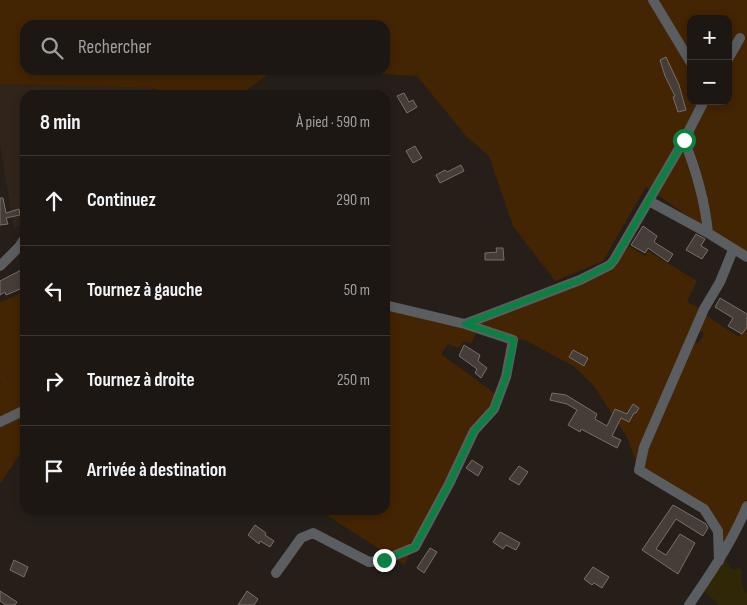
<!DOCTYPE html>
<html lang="fr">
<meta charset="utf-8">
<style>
:root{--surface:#1c1713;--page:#292421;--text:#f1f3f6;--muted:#a09fa0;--line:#3a3633}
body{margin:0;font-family:"Sofia Sans Condensed",sans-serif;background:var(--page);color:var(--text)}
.controls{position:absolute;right:15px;top:15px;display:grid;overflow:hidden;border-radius:10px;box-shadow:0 2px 8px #0003}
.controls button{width:45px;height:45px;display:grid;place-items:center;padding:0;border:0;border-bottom:1px solid var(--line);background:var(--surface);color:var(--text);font:25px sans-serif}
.stop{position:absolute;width:15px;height:15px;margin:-11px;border:4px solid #0b8043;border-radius:50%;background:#fff}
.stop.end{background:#0b8043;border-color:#fff;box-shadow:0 1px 5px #0008}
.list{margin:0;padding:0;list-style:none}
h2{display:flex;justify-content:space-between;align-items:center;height:65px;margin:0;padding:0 20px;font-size:21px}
h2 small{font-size:16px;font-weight:400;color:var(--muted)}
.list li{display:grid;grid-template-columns:32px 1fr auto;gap:15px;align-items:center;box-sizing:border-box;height:90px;padding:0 20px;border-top:1px solid var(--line)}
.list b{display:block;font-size:19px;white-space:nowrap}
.list em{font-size:16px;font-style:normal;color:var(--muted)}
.icon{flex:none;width:28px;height:28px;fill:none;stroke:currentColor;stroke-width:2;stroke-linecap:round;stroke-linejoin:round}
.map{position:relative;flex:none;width:747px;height:605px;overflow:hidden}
.search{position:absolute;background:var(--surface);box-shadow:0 2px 8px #0003;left:20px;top:20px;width:370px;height:55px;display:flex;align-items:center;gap:12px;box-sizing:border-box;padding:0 18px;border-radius:15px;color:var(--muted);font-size:19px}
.panel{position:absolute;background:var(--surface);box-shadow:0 2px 8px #0003;left:20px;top:90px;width:370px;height:425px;border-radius:15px}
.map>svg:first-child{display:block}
.built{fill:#31251b}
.green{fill:#432403;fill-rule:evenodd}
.sand{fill:#2f2706}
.building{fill:#453d37;stroke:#776f67}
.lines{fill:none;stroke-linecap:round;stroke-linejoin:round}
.minor{stroke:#5b5e61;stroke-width:10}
.route{stroke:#0b8043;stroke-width:6}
</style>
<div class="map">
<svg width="747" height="605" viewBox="0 0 747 605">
<rect width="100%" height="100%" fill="#261f19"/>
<path class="built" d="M0,84L153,88L147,95H25V221L14,229L0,145Z"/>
<path class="green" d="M0,0H747V253L711,232L646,187L603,261L555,281L513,226L489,156L466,136L417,76L331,70H385V25H25V70H275L239,95H170L153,88L0,84ZM691,19H728V101H691Z
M626,244L645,256L648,251L697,281L687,302L701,309L639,470L628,439L594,386L575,367L525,340L514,339L466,325L611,267Z
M25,292V409L0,418V385L1,384L0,381V302Z
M385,308L477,331L471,344L464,341L459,348L448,344L441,354L497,395L464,444L404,565L319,510H385Z
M704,314L739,337L747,321V499L738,519L721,545L707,508L640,469L648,448L693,341L698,344L704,334L697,329Z
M25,413V446L0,484V425Z"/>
<path class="sand" d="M724,558L732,570L739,568L742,570C742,578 740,588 747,593V605H718L717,602L703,591Z"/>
<path class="building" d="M666,57L679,85L686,110L678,112L673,97L675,96L665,76L660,60Z
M404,93L409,102L413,100L417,107L407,113L397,96Z
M415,146L422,158L413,163L406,151Z
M461,165L464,171L440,183L436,175L445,170L447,172Z
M0,198H3L6,213L19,209L20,215L6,218L8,224L0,225Z
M643,226L657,236L654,242L673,254L668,262L648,248L645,253L631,245Z
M696,234L705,239L701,246L708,250L702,259L686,250Z
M496,248H503L504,260H485V253L497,252Z
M25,268V287L6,295L5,292L0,295V281Z
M720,298L747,314V327L742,334L728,326L733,318L715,307Z
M464,345L480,355L478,361L487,368L481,378L475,373L477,369L459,356Z
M573,350L588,358L584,366L569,357Z
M552,393L566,395L597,414L595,419L607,426L615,409L627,414L633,404L639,408L636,413H634L629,422L621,418L612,436L621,440L617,448L581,429L580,432L568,425L577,410L567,404L550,400Z
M472,460L483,467L478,476L466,468Z
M519,466L528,472L519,485L509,479Z
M673,505L706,524L708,528L703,536L676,519L656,549L666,555L680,534L695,543L678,574L642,550Z
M255,525L266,533L265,535L274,541L270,547L260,541L259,544L248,535Z
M500,532L520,543L516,550L506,545L503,549L493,542Z
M430,548L437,552L424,573L417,568Z
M14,560L28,567L24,577L10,570Z
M593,567L609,577L602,588L594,583L592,585L584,579Z
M0,591L17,602L15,605H6L0,601Z
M247,591L258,599L254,605H238Z"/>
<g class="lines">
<path class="minor" d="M653,0L691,63
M728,59L740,38
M684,140C696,170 705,201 708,233
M649,201L708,233L747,257
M0,266L19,247L25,238
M465,324L580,280L610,265L614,260L684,140L704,101
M0,422L25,410
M719,561L718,531L704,509L639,470L644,447L704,309L720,282L733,250
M276,573L301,538L313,533L369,562L384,560L415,547L449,484L474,431L494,409L506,377L513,340L465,324L385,305
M689,605C711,573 732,542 747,506"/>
</g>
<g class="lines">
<path class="route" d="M384,560L415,547L449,484L474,431L494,409L506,377L514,340L465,324L580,280L610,265L614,260L684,140"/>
</g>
</svg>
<div class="controls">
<button>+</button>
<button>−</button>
</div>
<div class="stop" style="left:684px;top:140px"></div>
<div class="stop end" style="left:384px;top:560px"></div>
<div class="search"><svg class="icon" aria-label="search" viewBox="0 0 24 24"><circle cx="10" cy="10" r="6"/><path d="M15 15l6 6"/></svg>Rechercher</div>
<section class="panel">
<h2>8 min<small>À pied · 590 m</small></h2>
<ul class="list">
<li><svg class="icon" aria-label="ahead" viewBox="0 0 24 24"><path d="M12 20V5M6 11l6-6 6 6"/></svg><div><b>Continuez</b></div><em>290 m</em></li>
<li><svg class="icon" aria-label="left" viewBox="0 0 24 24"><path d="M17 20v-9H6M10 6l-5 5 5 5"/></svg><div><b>Tournez à gauche</b></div><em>50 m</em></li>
<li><svg class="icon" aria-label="right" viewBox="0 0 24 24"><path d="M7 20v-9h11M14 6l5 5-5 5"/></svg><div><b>Tournez à droite</b></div><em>250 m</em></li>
<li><svg class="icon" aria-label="arrive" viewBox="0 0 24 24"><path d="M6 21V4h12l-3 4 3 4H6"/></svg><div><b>Arrivée à destination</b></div></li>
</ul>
</section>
</div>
